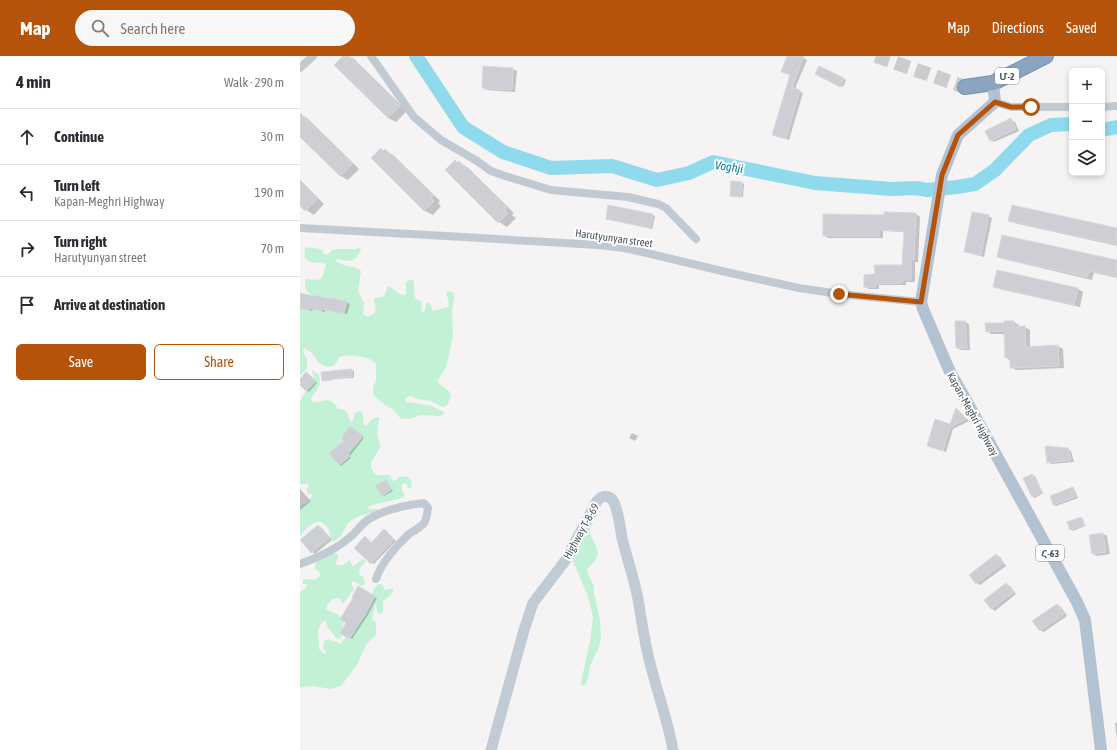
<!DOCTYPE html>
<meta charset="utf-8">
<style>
:root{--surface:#fff;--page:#f7f7f7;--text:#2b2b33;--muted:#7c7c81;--line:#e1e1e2;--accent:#b45309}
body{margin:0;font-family:"Asap Condensed","Noto Sans Armenian",sans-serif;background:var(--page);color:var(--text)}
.controls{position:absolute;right:12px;top:12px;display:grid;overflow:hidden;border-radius:6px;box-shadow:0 2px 6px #0003}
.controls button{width:36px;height:36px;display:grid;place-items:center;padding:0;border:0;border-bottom:1px solid var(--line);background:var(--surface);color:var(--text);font:20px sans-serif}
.stop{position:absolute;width:12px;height:12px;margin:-9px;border:3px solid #b45309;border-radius:50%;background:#fff}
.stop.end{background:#b45309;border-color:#fff;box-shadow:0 1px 4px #0008}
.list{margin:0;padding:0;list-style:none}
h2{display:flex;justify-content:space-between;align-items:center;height:52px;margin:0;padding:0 16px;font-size:17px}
h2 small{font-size:13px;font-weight:400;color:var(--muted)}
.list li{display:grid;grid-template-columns:26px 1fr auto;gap:12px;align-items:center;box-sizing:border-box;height:56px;padding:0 16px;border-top:1px solid var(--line)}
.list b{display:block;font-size:15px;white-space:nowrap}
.list p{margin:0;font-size:13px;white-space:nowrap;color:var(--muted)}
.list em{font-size:13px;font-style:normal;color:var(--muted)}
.actions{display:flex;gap:8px;padding:12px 16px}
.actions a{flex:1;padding:9px 0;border:1px solid var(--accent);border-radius:6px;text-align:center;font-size:14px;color:var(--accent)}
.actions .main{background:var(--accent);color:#fff}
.icon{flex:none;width:22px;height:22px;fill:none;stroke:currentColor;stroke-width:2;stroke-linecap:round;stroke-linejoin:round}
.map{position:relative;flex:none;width:817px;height:694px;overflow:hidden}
header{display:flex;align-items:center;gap:24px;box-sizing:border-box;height:56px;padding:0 20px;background:var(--accent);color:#fff}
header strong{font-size:19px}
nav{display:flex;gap:22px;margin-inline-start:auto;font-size:14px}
.search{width:280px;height:36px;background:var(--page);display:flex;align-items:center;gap:10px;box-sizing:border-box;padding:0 14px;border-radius:22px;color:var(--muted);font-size:15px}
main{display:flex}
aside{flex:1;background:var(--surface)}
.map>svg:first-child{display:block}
.green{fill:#c3f1d5}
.shadow{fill:#0003}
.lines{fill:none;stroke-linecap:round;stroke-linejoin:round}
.river{stroke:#90daee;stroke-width:14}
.building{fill:#cdcfd5;stroke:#d7d9de}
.highway-tunnel{stroke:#caccce;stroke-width:14;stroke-dasharray:14 7;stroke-linecap:butt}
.highway-casing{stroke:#7690ad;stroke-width:16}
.street{stroke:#c1cad2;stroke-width:8}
.secondary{stroke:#c1cbd6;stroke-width:11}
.primary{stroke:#b3c2d1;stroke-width:12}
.highway{stroke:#8ba5c1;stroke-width:14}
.route{stroke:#b45309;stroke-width:5}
.labels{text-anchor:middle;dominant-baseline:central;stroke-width:4;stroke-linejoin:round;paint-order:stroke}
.shield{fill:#fff;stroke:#808990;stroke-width:1}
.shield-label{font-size:10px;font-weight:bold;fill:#4a5661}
.street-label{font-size:11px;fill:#4a5661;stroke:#fff}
.water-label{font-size:12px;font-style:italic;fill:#0c7c9b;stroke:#fff}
</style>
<header>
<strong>Map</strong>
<div class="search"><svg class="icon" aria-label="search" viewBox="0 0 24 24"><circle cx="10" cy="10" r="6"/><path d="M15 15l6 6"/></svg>Search here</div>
<nav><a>Map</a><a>Directions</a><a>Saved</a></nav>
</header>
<main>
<aside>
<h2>4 min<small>Walk · 290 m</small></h2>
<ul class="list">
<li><svg class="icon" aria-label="ahead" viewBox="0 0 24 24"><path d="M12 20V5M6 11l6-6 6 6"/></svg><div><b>Continue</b></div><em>30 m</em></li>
<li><svg class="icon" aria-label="left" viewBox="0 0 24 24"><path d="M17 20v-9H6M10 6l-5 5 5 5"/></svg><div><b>Turn left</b><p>Kapan-Meghri Highway</p></div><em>190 m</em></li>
<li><svg class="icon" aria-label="right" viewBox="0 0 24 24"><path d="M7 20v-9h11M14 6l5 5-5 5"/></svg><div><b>Turn right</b><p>Harutyunyan street</p></div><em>70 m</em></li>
<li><svg class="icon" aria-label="arrive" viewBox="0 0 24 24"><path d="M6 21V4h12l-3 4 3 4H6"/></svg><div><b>Arrive at destination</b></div></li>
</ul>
<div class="actions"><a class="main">Save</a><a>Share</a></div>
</aside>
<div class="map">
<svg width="817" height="694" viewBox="0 0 817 694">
<rect width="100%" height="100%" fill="#f5f3f3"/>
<path class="green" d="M5,192C11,191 17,192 22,194C23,195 23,197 24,198C27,201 32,194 34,193H56L58,192H60L61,194C54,207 50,206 37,203L35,204C41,211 54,209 61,215L58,235L64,247L63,258C68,263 70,259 75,257C77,252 74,247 74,242L82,241L84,240L88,230C94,232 98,239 105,239L106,237V227L109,224H113C116,230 112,237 116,243L121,245L122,249L121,255L123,256L125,255L126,248L128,247H130L133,255L148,251L149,247L146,236L151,235L153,237L154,241L152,255L153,279L149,299L146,311L137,326L150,336L151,340L148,348L143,351L131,345L117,343L111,340L107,341L105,344L106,346L129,349L144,356V358L140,360L119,359L116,361L109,363L100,362L95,355L85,349L73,339V331L76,325V308C68,299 51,299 41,300L33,310L27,311L19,307L11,296L4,292L3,296L7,303V312L0,320V250L15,253L43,256L47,250L45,246C40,245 34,244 29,243C17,241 1,240 6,223C24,225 22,224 26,208C15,205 2,211 5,192Z
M12,314L19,319C22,334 16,332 11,343L13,346C25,346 30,339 38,353C51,354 45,359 52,366C56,361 51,356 61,355C65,359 61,365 65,370L68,368L72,363L78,361L79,362L77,379L80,388V392L71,406V412L74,417L77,419H89L93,425H94L99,421C106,420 108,420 112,426L111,431L110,432H108L106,427L102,428V434L105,440C98,445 78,446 68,451L69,453H78L79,455L78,456L62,459L52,464L47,468L41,480L34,485L31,484C30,480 30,474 27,471C19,458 6,472 0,480V451L8,446L13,438H9L7,437V433L9,430L8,428H0V345L6,335L14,327V322L12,316Z
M297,451L299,453C298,460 292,466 290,473C289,485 305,494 294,506C292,509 289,510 287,513L288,518L294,530V537L300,564L301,579L299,591L290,610L288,623L285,629L282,630L281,626L290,585L293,561L290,548L287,538L273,505L274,499Z
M34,497L38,499V503L35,508L37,509H43L50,504L53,511L63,503L65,504L66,505L60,512L59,518L64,522L65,528L61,530L54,525L52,526L51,528L54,533L44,547L42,548L40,542C32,542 28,546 26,553L37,558L44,565L42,573V579L40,583L36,582L27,570L26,564L21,567L18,575L19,593L25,598L26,596L23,591L24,585L28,583L41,588L44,583L55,577L57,569L55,563L66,560C66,553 73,532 78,528H82L85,534L93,532C94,538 87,542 83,545V556L80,559L77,556L76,548L75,549L72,563L76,567V579L66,589L57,609L41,630L31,633L13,630L0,631V536L5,533L8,528H3V523L15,524L20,520L21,518L15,512L16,506Z"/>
<path class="shadow" d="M45,0H49L54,3L107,55L96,66L88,62Z
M488,0H499L507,4L496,30V34L503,37L489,84L473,79L491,19Z
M184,11L213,13L217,15L215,36L187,34L183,32Z
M520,11L546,24L543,31L516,18Z
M0,58L7,62L59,113L48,124L41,120L0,80Z
M711,64L715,66L719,75L694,86L691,84Z
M81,94L84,95L85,94L93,99L140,145L138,147L141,150L133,159L125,155L72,102Z
M155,105L158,107L159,106L167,111L214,157L212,159L216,162L207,171L199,166L146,114Z
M0,124L24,148L14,159L6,154L0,149Z
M441,126L444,128L443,141H433L431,140Z
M616,158L620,161L618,206H615V226H606V229H579V233H569L565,231L576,219L603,210L605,176L583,175V182H528L524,179L585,160Z
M353,159L355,160L352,173L307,163Z
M688,160L692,162L684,201L669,197L665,195Z
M709,164L817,173V190L714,167Z
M698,201L817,206V222L794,217L792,224L703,203Z
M698,215L778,233L783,236L780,251L699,233L694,230Z
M0,238L30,244L46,246L50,248L47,258L25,254V256L13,253L12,255L0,252Z
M656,266H665L669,268L670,294H661L657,292Z
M705,266H714L719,269V272L725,271L730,274V291L758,290L763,293L764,312L716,314L711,311V305L706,302V278H691L687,275L705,268Z
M51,314L54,315V322L32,323L33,324L25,325L23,324Z
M9,319L17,327L9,336L0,328V324Z
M659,355L669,365L653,373L646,396L628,390L651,369Z
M53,373L64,382L50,400L51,402L41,410L39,408L45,385Z
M332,377L338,380L335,385L329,382Z
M768,393L771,395L774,406L752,408L748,406Z
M732,419L735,420L743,437L735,442L732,440L724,423Z
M86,425L88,426L93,435L84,440L82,439Z
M773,432L775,434L778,442L756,450L754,449Z
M0,433L11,445L0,454Z
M781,462L783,463L785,470L773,475L770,473Z
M18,470L22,472L32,484L15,498L12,496Z
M87,476L96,485L74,508L71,507L68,483L72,487Z
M803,478L807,480L810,498L797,500L793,498Z
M696,499L700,501L706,510L680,529L677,527Z
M706,528L710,530L716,538L695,555L692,553L685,545Z
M58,532L77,542L68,559L52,583L41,576L47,566Z
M757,549L761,551L767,560L744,576L740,574Z
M815,667H817V684Z"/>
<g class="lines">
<path class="river" d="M116,0L163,71L203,96L251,112L312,110L357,124L389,117L413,106L515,127L592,133L616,132L627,134L657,131L675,128L695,114L729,79L751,69L772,68
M802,74L817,71"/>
</g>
<path class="building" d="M43,0H49L99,49L100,50L88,62L34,9Z
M487,0H504L493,28V32L500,34L486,83L472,79L490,19L481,16Z
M183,10L213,12L212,34L182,32Z
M519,10L544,22L540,31L515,18Z
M0,57L52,108L40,120L0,81Z
M711,62L716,73L690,85L685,75Z
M81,92L83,95L85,93L133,140L131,142L134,145L124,155L71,102Z
M155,104L157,107L159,105L207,152L205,154L208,157L198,167L145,114Z
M431,125L442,126L441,141L430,140Z
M0,126L17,143L5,155L0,150Z
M308,149L353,158L350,172L306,163Z
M712,149L817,172V189L708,165Z
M584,156L616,157L614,204H611V224H602V227L575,228V231H564V219L575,218L574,209H602L604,175L579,174V180H523V158L584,159Z
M672,156L689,159L681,199L664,196Z
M702,179L817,204V221L789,215L787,221L697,201Z
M697,214L778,232L774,249L693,231Z
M0,237L14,240V239L29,243V242L47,245L44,257L22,253L21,255L10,252L9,254L0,251Z
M655,265H665L667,292H656Z
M704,265H714L715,271L725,270L726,291L758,289L759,310L710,312V302H705L704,275L686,276L685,267H704Z
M52,313V321L31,322V324L22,325L21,316Z
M6,316L16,325L6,335L0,329V323Z
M656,352L666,363L650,371L643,395L627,390L635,363L650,368Z
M50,370L63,380L48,398L50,400L39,409L29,397L44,385L41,382Z
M745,390L768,392L771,404L747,407Z
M732,418L742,436L732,441L723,422Z
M86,424L92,433L82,440L75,430Z
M773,431L777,440L753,449L750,440Z
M781,461L784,469L770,474L767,466Z
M18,469L29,482L11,497L0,484Z
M84,473L94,483L71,508L54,492L65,480L71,487Z
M803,477L806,496L792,498L789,479Z
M696,498L703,507L676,528L669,519Z
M706,527L714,536L691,553L684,544Z
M58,530L75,540L66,557L49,583L40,577L46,567L40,563L53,542L52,541Z
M757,548L764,558L740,575L732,565Z"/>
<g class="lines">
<path class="highway-tunnel" d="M576,0L665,31"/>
<defs>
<path id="highway" d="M665,31L693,27L746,0"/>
</defs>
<use href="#highway" class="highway-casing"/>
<path class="street" d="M71,0L114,61L141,84L177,105L191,115L205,120L251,134L328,141L358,148L366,152L396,183
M0,12L13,0
M695,46L711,51H772
M802,51L817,50
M0,172L146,180L298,189L324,192L351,198L426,216L499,232L539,238L621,246
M0,508C17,502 35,494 49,482C56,477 61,468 69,463C86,453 105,449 124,447L128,452C127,457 127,462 124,467C121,471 114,475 109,478C97,489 81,507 76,523"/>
<path class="secondary" d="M191,694L224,574L233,547L265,505L297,445C304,437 312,440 315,449C319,459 320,471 322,482C327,502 334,523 338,543C341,560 343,577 347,594C354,628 367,660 373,694"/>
<path class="primary" d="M693,27L695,46L658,79L642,119L621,246L623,253L650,316L672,355L777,546L785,564L801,694"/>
<use href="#highway" class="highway"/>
</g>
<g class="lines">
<path class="route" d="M539,238L621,246L642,119L658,79L695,46L711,51H731"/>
</g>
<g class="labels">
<g class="shield">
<rect x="695" y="12" width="24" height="16" rx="3"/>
<rect x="736" y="489" width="28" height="16" rx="3"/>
</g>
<g class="shield-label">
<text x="707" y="20">Մ-2</text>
<text x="750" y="497">Հ-63</text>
</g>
<g class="street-label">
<text transform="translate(314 182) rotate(8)">Harutyunyan street</text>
<text transform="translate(673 358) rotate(61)">Kapan-Meghri Highway</text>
<text transform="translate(281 475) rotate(-61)">Highway T-8-69</text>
</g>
<g class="water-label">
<text transform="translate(429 111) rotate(8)">Voghji</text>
</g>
</g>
</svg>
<div class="controls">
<button>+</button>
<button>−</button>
<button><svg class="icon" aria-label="layers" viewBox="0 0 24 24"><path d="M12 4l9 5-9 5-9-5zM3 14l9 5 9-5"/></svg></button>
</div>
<div class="stop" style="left:731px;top:51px"></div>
<div class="stop end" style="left:539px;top:238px"></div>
</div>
</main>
